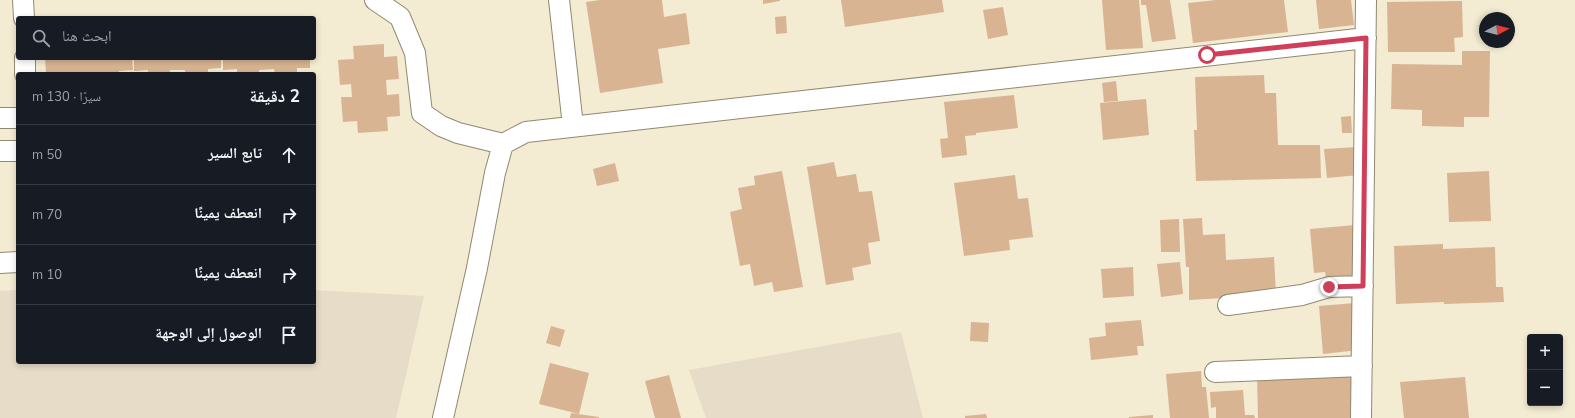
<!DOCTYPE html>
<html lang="ar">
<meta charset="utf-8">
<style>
:root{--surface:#171b24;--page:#242831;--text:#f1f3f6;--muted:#9ea1a6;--line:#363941}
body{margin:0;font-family:"Nunito Sans","Noto Naskh Arabic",sans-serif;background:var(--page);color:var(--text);direction:rtl}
.controls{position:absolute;right:12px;bottom:12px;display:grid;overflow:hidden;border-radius:4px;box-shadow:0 2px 6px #0003}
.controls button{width:36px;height:36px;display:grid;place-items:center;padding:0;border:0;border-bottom:1px solid var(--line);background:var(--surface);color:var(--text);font:20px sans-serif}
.compass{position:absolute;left:1479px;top:12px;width:36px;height:36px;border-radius:50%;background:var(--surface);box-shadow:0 2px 6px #0003;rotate:83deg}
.stop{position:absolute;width:12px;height:12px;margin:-9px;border:3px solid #cf3f5a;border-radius:50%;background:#fff}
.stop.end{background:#cf3f5a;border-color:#fff;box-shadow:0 1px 4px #0008}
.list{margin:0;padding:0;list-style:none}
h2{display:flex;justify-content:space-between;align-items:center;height:52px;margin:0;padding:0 16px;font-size:17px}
h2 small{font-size:13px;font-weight:400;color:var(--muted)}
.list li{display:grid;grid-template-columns:26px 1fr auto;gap:12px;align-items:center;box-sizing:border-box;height:60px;padding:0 16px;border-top:1px solid var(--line)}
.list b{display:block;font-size:15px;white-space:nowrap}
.list em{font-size:13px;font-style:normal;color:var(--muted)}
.icon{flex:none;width:22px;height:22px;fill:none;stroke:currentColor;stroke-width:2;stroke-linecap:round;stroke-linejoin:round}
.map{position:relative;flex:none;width:1575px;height:418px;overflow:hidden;direction:ltr}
.search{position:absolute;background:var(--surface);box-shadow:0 2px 6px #0003;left:16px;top:16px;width:300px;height:44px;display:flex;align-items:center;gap:10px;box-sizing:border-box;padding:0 14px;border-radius:4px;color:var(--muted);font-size:15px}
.panel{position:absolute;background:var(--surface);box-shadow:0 2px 6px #0003;left:16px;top:72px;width:300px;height:292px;border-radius:4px;direction:rtl}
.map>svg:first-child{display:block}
.education{fill:#e6dcc8}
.building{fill:#d8b492}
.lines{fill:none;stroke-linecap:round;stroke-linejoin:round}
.street-casing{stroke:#908972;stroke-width:22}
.street{stroke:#fff;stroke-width:20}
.route{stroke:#cf3f5a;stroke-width:5}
</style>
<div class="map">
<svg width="1575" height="418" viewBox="0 0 1575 418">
<rect width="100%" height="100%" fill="#f3ebd2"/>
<path class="education" d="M18,290V362H314V290L424,296L396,418H0V291Z
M901,332L923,418H706L689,370Z"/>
<path class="building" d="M600,0H662L664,17L686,13L690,44L658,49L663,83L600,93L586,2Z
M763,0H780V1L763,4Z
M841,0H942L944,12L845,27Z
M1102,0H1139L1143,48L1106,50Z
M1141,0H1170L1176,39L1152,42L1146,5H1141Z
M1216,0H1284L1288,32L1193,43L1188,3Z
M1316,0H1351L1354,25L1319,29Z
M1462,1L1463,37L1454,38L1455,52H1388L1387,2Z
M1003,7L1008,35L988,39L983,10Z
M786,16L787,33L776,34L775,17Z
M384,44V57L397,56L399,79L386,80L387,95L399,94L400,116L387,117L388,131L358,133L357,121L343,122L341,97H352L351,84L340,85L338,60L354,59L353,46Z
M1462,51H1490L1489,117H1464V127L1422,126V110L1391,109L1392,64L1462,65Z
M45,58H132L133,70L119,71V74H97V72L81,73L82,74H59V72L46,73Z
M134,58H221V68L208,69V74H185V70H170V74H148V70L134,71Z
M223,58H310V68H297V74H275L274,69L259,70V74H237V69L223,70Z
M1264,75L1265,93H1276L1278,145H1320L1321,178L1196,181L1194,130H1197L1195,77Z
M1116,81L1118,101L1104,102L1102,83Z
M1014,95L1018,128L976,133V135L965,136L967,155L942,158L940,139L948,138L944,102Z
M1146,99L1149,135L1103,140L1100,103Z
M1351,116L1352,133H1342L1341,117Z
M1357,147L1359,175L1327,178L1324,149Z
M834,162L837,177L856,174L859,192L872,191L880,241L868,243L871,264L852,268L854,280L826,285L807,167Z
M615,163L619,181L597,186L593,169Z
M782,171L803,287L774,292L772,282L754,286L750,264L740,266L730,212L742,209L738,188L755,185L754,176Z
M1489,171L1491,221L1449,222L1447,173Z
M1015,175L1018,199L1028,198L1033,237L1009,240L1010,250L964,256L954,183Z
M1202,218L1203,235L1225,234L1226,260L1274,257L1276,295L1189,300V267H1186L1183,219Z
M1179,219L1180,252H1161L1160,220Z
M1355,225L1361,280L1327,283L1325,272L1314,273L1310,229Z
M1443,244V249L1495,247L1496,287H1503L1504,302L1444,304V302L1396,304L1394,246Z
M1180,262L1183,294L1161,297L1157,264Z
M1133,267L1134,296L1103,298L1101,269Z
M1355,303L1359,350L1323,354L1319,306Z
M1141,320L1144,346H1137L1138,355L1091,360L1089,338L1106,336L1105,323Z
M971,322L989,323L988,342L970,341Z
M551,326L565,330L560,347L546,343Z
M550,363L589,373L579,414L539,404Z
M1201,371L1202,387H1206L1209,418H1170L1166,374Z
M669,375L681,418H655L645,381Z
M1354,377V418H1258L1257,378Z
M1465,377L1469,418H1404L1400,382Z
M1243,390L1245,415H1254L1255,418H1216V407L1211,408L1210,392Z
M571,413L599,417V418H570Z
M986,414L987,418H965V416Z
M1153,415V418H1129V417Z"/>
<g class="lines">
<defs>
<path id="street" d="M23,0L24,18
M375,0L400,17L415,53L422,113L441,126L458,133L503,144
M559,0L573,126
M25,58V74
M0,118H18
M0,151H18
M0,263L18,262
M1228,305L1302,295L1329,287L1363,286
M1215,372L1362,366
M443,418L477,268L495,173L503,144L526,132L1366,38
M1361,418L1366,0"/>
</defs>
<use href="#street" class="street-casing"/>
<use href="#street" class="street"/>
</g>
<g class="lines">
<path class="route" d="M1207,55L1366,38L1363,286L1329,287"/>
</g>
</svg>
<div class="controls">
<button>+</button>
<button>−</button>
</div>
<svg class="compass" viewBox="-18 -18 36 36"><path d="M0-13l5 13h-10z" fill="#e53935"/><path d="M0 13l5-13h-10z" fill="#9ea1a6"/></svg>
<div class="stop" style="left:1207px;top:55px"></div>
<div class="stop end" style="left:1329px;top:287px"></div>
<div class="search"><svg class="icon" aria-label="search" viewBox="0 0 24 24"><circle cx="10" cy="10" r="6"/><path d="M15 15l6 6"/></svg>ابحث هنا</div>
<section class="panel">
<h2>2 دقيقة<small>سيرًا · 130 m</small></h2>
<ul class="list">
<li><svg class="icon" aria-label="ahead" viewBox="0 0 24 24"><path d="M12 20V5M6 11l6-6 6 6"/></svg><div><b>تابع السير</b></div><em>50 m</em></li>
<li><svg class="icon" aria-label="right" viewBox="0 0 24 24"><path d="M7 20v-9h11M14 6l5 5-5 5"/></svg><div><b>انعطف يمينًا</b></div><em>70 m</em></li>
<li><svg class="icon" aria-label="right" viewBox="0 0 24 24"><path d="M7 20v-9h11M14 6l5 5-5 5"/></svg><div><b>انعطف يمينًا</b></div><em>10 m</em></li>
<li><svg class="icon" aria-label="arrive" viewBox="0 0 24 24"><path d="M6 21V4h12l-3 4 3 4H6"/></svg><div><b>الوصول إلى الوجهة</b></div></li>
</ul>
</section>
</div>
